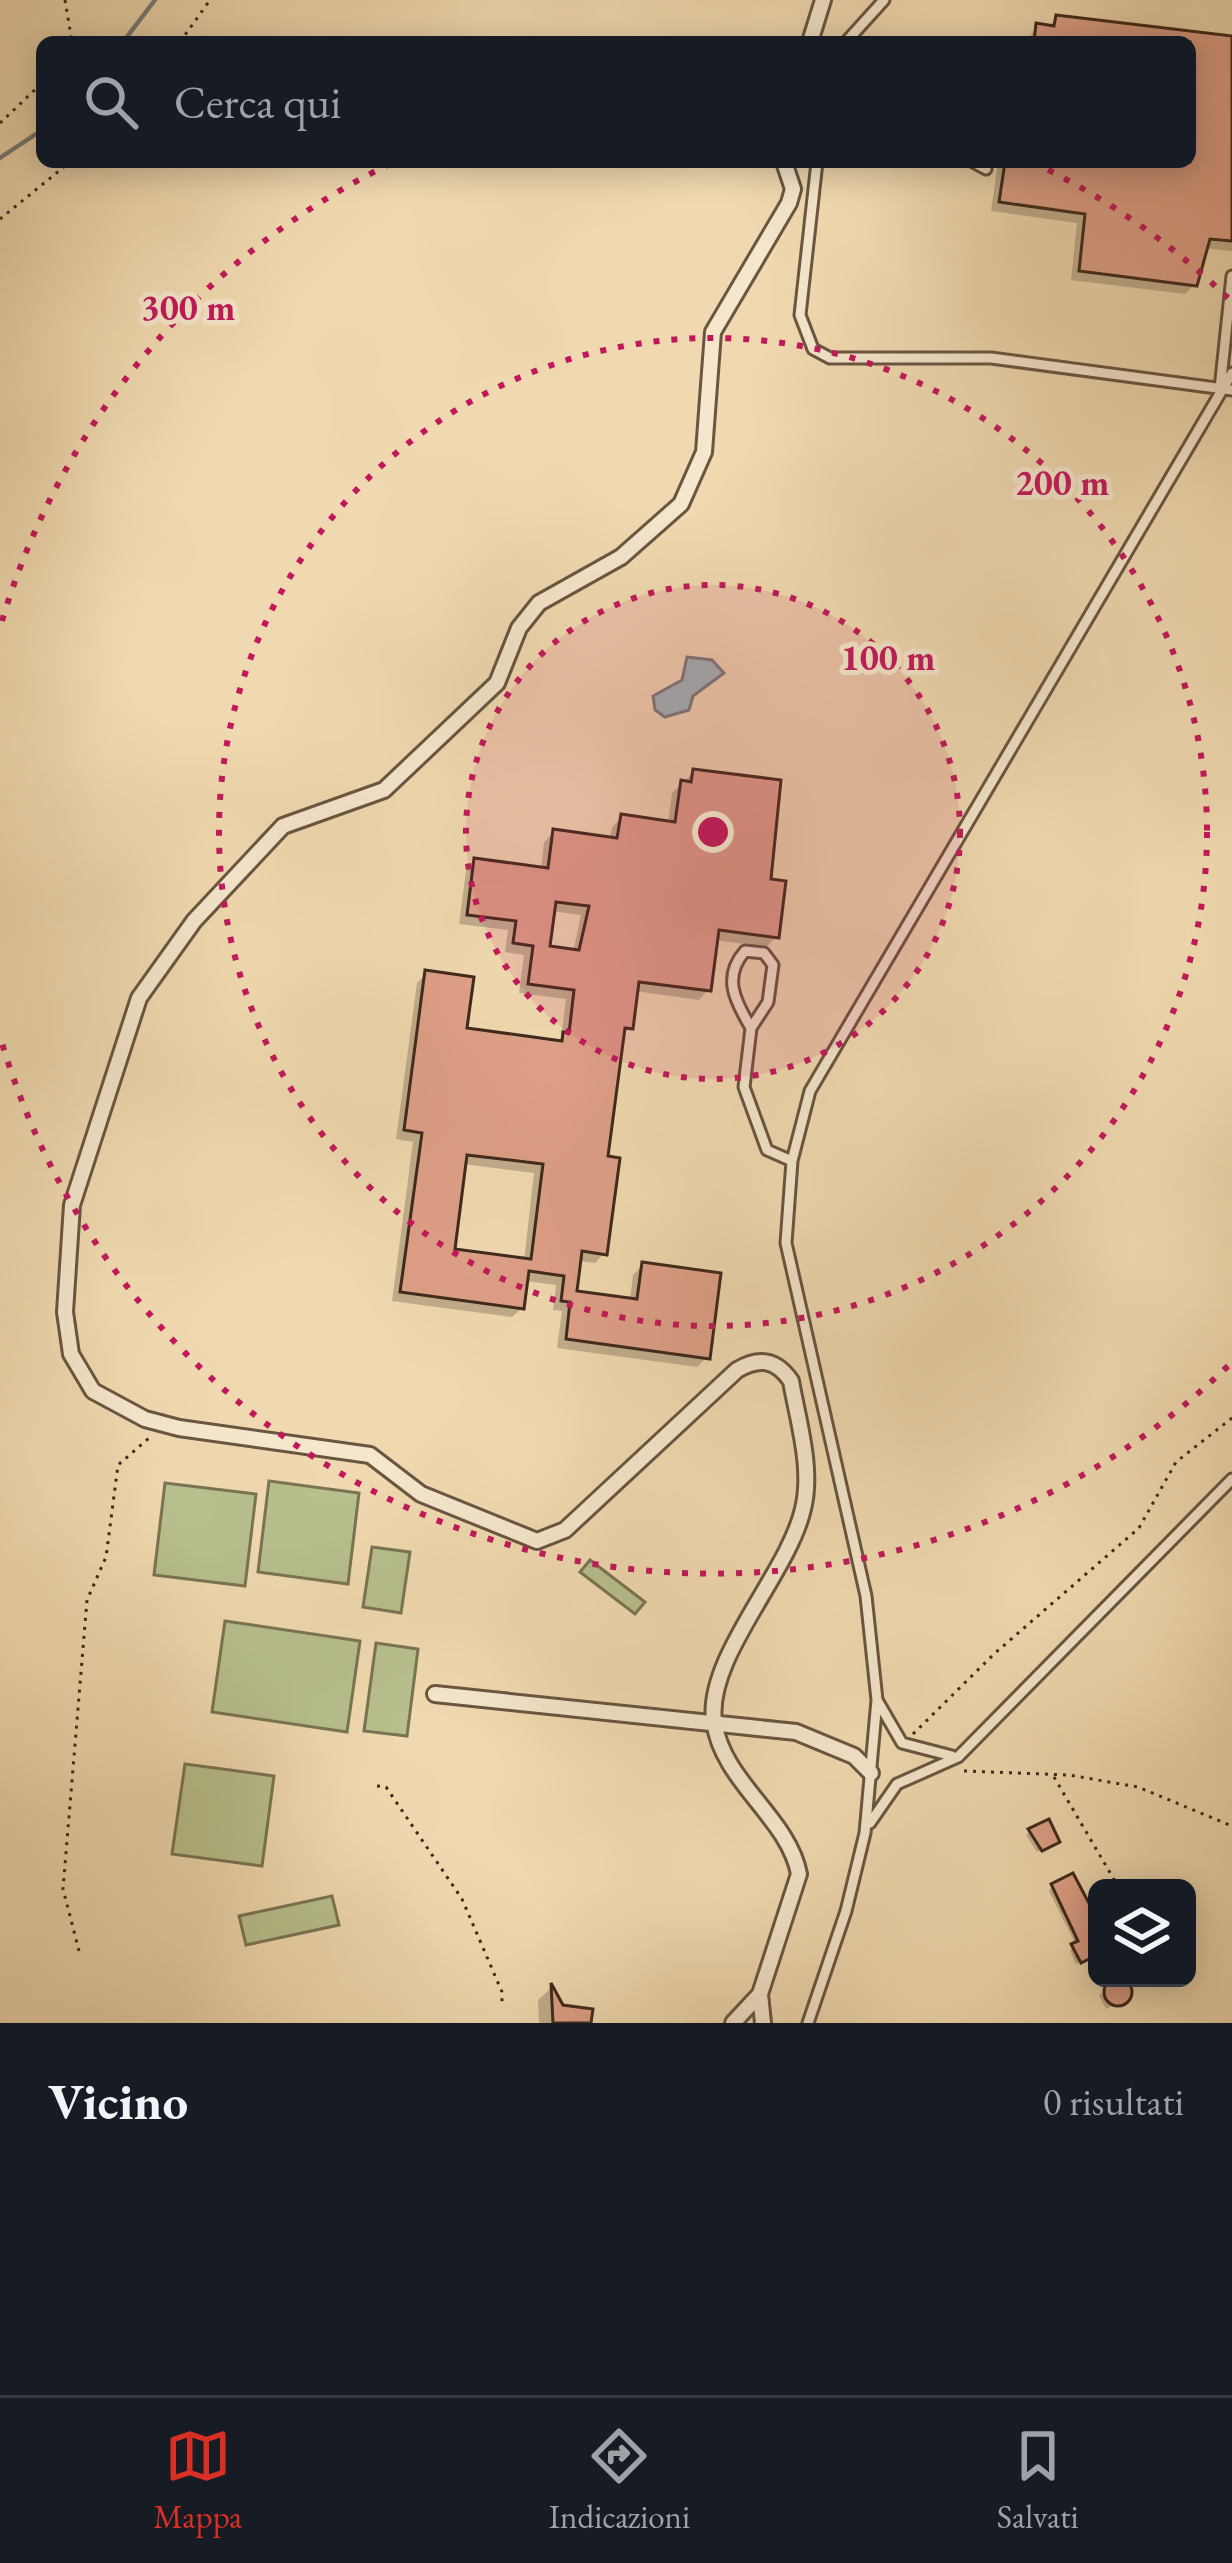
<!DOCTYPE html>
<html lang="it">
<style>
:root{--surface:#171b24;--page:#20242c;--text:#f1f3f6;--muted:#9ea1a6;--line:#363941;--accent:#d93025}
body{margin:0;font-family:"EB Garamond",serif;background:var(--page);color:var(--text)}
.controls{position:absolute;right:36px;bottom:36px;display:grid;overflow:hidden;border-radius:18px;box-shadow:0 6px 30px #0003}
.controls button{width:108px;height:108px;display:grid;place-items:center;padding:0;border:0;border-bottom:3px solid var(--line);background:var(--surface);color:var(--text);font:60px sans-serif}
.list{margin:0;padding:0;list-style:none}
h2{display:flex;justify-content:space-between;align-items:center;height:156px;margin:0;padding:0 48px;font-size:51px}
h2 small{font-size:39px;font-weight:400;color:var(--muted)}
.icon{flex:none;width:66px;height:66px;fill:none;stroke:currentColor;stroke-width:2;stroke-linecap:round;stroke-linejoin:round}
.map{position:relative;flex:none;width:1232px;height:2023px;overflow:hidden}
.search{position:absolute;background:var(--surface);box-shadow:0 6px 30px #0003;left:36px;right:36px;top:36px;height:132px;display:flex;align-items:center;gap:30px;box-sizing:border-box;padding:0 42px;border-radius:18px;color:var(--muted);font-size:45px}
.sheet{height:372px;background:var(--surface)}
nav{display:flex;justify-content:space-around;align-items:center;box-sizing:border-box;height:168px;border-top:3px solid var(--line);background:var(--surface);font-size:33px;color:var(--muted)}
nav a{display:grid;justify-items:center;gap:6px}
nav .on{color:var(--accent)}
.map>svg:first-child{display:block}
.green{fill:#b7c08d;stroke:#7a7454;stroke-width:3}
.water{fill:#9fb7b7;stroke:#787e79;stroke-width:3}
.shadow{fill:#0003;fill-rule:evenodd}
.lines{fill:none;stroke-linecap:round;stroke-linejoin:round}
.stream{stroke:#787e79;stroke-width:4.5}
.building{fill:#dea088;stroke:#3e291c;stroke-width:3;fill-rule:evenodd}
.service-casing{stroke:#6a5541;stroke-width:15}
.pedestrian-casing{stroke:#6a5541;stroke-width:20}
.path{stroke:#3e291c;stroke-width:3;stroke-dasharray:3 6;stroke-linecap:butt}
.service{stroke:#f5e6cc;stroke-width:9}
.pedestrian{stroke:#f5e6cc;stroke-width:14}
.ring{fill:none;stroke:#c2185b;stroke-width:6;stroke-dasharray:6 12}
.centre{fill:#c2185b;stroke:#f5e6cc;stroke-width:6}
.ring-label{font-size:36px;text-anchor:middle;font-weight:bold;fill:#c2185b;stroke:#f5e6cc;stroke-width:10;stroke-linejoin:round;paint-order:stroke}
</style>
<div class="map">
<svg width="1232" height="2023" viewBox="0 0 1232 2023">
<rect width="100%" height="100%" fill="#f0d9b0"/>
<filter id="stains"><feTurbulence type="fractalNoise" baseFrequency=".00167" numOctaves="4"/><feColorMatrix values="0 0 0 0 .2 0 0 0 0 .09 0 0 0 0 .02 0 0 0 .5 -.17"/></filter>
<radialGradient id="worn" r=".72"><stop offset=".6" stop-color="#630" stop-opacity="0"/><stop offset="1" stop-color="#630" stop-opacity=".3"/></radialGradient>
<path class="green" d="M269,1481L359,1493L348,1584L258,1572Z
M165,1483L256,1494L245,1586L154,1575Z
M372,1547L410,1552L401,1613L363,1607Z
M590,1560L645,1602L635,1614L580,1572Z
M225,1621L360,1641L347,1732L212,1712Z
M376,1643L418,1649L407,1736L364,1731Z
M185,1764L274,1776L262,1866L172,1854Z
M332,1896L339,1925L246,1945L239,1916Z"/>
<path class="water" d="M687,657L712,660L724,673L693,696L689,710L665,717L655,710L653,696L682,680Z"/>
<path class="shadow" d="M1057,18L1232,39V251L1204,248L1195,284L1185,294L1071,280L1077,223L991,211L998,162H1190V42H1026L1037,27L1047,28Z
M694,772L768,881L776,937L766,947L715,940L708,990L699,1000L635,991L630,1027L621,1036L605,1159L604,1253L595,1263L578,1261L573,1293L630,1301L633,1275L643,1265L707,1357L697,1367L557,1348L562,1311L553,1310L556,1285L525,1281L522,1308L512,1317L392,1301L413,1142L396,1139L417,983L426,974L463,1030L556,1043L561,1038L566,999L519,993L524,955L505,952L508,930L459,924L466,871L475,861L541,870L544,842L554,832L610,840L612,827L622,817L668,824L672,793ZM552,911L581,915L573,952L547,949ZM463,1164L534,1173L524,1261L452,1252Z
M1030,1831L1053,1845L1037,1852L1026,1835Z
M1052,1887L1091,1913L1097,1911V1954L1076,1964L1070,1950L1076,1945L1049,1891Z
M1124,1980L1132,1995L1106,2009L1099,1995Z
M551,1988L561,2007L588,2023H539L538,2000Z"/>
<g class="lines">
<path class="stream" d="M123,42L155,0
M0,158L42,130"/>
</g>
<path class="building" d="M1056,15L1232,36V241L1210,239L1197,286L1079,271L1085,214L999,202L1005,162H1190V42H1034L1036,23L1054,26Z
M693,769L781,780L771,879L786,881L779,938L719,930L711,991L639,982L633,1029L625,1028L608,1156L620,1158L607,1255L582,1251L577,1291L637,1299L642,1262L721,1273L710,1359L566,1339L570,1302L561,1301L564,1276L529,1271L524,1309L400,1292L422,1133L404,1130L425,970L474,977L467,1028L562,1041L563,1032L569,1033L574,990L528,984L533,946L513,943L516,921L467,915L474,858L548,868L553,829L617,838L621,814L675,822L681,780L691,782ZM556,902L589,906L579,950L550,946ZM467,1155L543,1164L531,1259L455,1249Z
M1049,1819L1060,1842L1042,1851L1028,1829Z
M1073,1873L1092,1909L1097,1905V1955L1081,1963L1071,1944L1078,1941L1051,1884Z
M1104 1992a14 14 0 1 1 28 0a14 14 0 1 1-28 0Z
M551,1983L563,2005L593,2009L591,2023H553Z"/>
<g class="lines">
<defs>
<path id="service" d="M846,42L884,0
M817,162L800,315L813,349L830,358H991L1232,390
M973,162L986,169
M1220,389L1232,276
M751,1028C735,1001 722,977 745,951L764,953L773,965L768,1002L751,1028L744,1087L767,1150L792,1161
M877,1700L902,1743L952,1756
M870,1823L897,1784L958,1757L1232,1479
M808,2023L846,1911L865,1833L877,1700L866,1596L786,1243L792,1161L810,1091L1232,373"/>
<path id="pedestrian" d="M810,42L823,0
M435,1694L796,1732L854,1756L871,1773
M760,1994L763,2023
M733,2023L760,1994L799,1874C788,1817 722,1782 714,1721C706,1657 788,1574 803,1509C813,1469 798,1421 791,1381C776,1359 759,1357 737,1370L565,1530L537,1541L421,1494L370,1455L179,1428L145,1419L93,1391L71,1354L65,1312L72,1205L139,998L194,921L283,826L384,790L497,683L519,628L539,603L621,557L681,504L704,452L713,332L789,203L793,189L784,162"/>
</defs>
<use href="#service" class="service-casing"/>
<use href="#pedestrian" class="pedestrian-casing"/>
<path class="path" d="M65,0L72,42
M180,42L210,0
M0,123L42,83
M0,219L70,162
M913,1734L994,1654L1139,1528L1176,1462L1232,1418
M964,1771L1069,1775L1138,1787L1232,1826
M1054,1777L1119,1888
M377,1786L386,1787L462,1899L502,1992V2005
M79,1951L63,1889L87,1600L106,1557L118,1465L149,1438"/>
<use href="#service" class="service"/>
<use href="#pedestrian" class="pedestrian"/>
</g>
<circle cx="713" cy="832" r="247" fill="#c2185b" fill-opacity=".12"/>
<g class="ring">
<circle cx="713" cy="832" r="247"/>
<circle cx="713" cy="832" r="494"/>
<path d="M1228 1366A742 742 0 0 1 2 1043M2 621A742 742 0 0 1 394 162M1032 162A742 742 0 0 1 1228 298"/>
</g>
<circle cx="713" cy="832" r="18" class="centre"/>
<g class="ring-label">
<text x="188" y="320">300 m</text>
<text x="1062" y="495">200 m</text>
<text x="888" y="670">100 m</text>
</g>
<rect width="100%" height="100%" filter="url(#stains)"/>
<rect width="100%" height="100%" fill="url(#worn)"/>
</svg>
<div class="controls">
<button><svg class="icon" aria-label="layers" viewBox="0 0 24 24"><path d="M12 4l9 5-9 5-9-5zM3 14l9 5 9-5"/></svg></button>
</div>
<div class="search"><svg class="icon" aria-label="search" viewBox="0 0 24 24"><circle cx="10" cy="10" r="6"/><path d="M15 15l6 6"/></svg>Cerca qui</div>
</div>
<section class="sheet">
<h2>Vicino<small>0 risultati</small></h2>
<ul class="list">
</ul>
</section>
<nav>
<a class="on"><svg class="icon" aria-label="map" viewBox="0 0 24 24"><path d="M3 6l6-2 6 2 6-2v14l-6 2-6-2-6 2zM9 4v14M15 6v14"/></svg>Mappa</a>
<a><svg class="icon" aria-label="directions" viewBox="0 0 24 24"><path d="M12 3l9 9-9 9-9-9zM9 14v-3h6M13 9l2 2-2 2"/></svg>Indicazioni</a>
<a><svg class="icon" aria-label="saved" viewBox="0 0 24 24"><path d="M7 4h10v16l-5-4-5 4z"/></svg>Salvati</a>
</nav>
